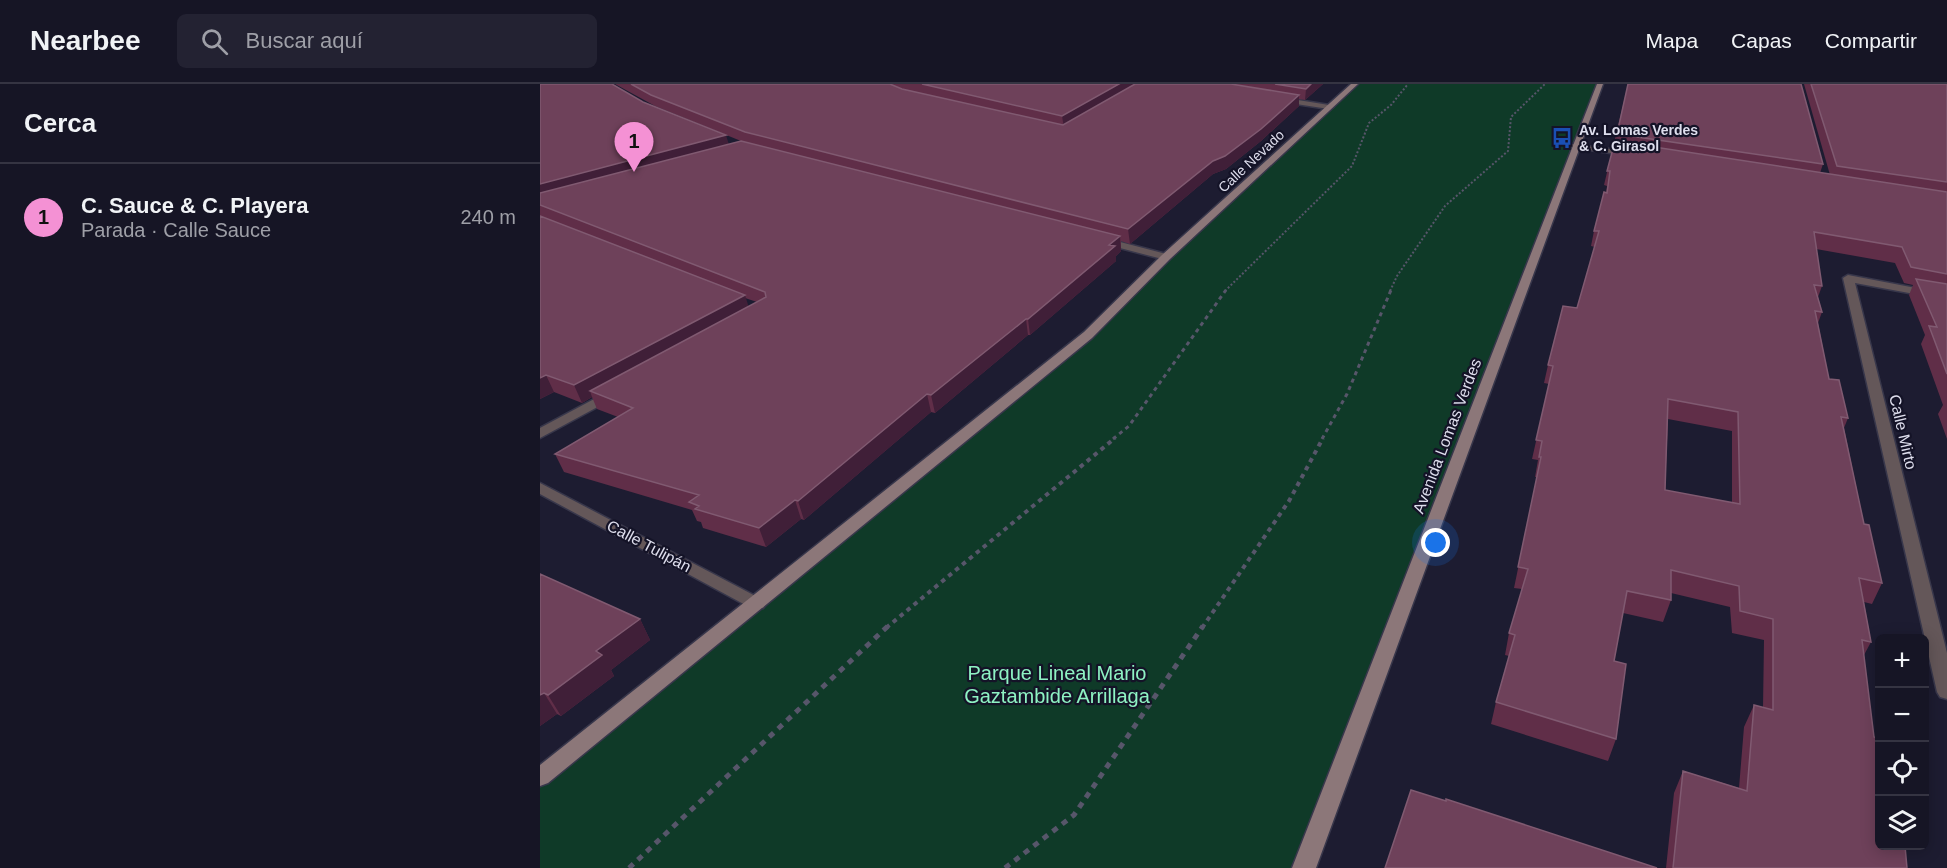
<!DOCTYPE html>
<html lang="es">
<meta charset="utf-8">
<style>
:root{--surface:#161525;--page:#232232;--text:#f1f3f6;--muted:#9e9fa7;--line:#353442;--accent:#f491d4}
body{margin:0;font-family:Arial,sans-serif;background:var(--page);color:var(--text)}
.controls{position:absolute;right:18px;bottom:18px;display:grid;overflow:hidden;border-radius:9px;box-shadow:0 3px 15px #0003}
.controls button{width:54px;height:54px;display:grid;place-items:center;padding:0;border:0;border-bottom:2px solid var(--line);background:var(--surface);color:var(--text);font:30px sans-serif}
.you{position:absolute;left:896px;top:459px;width:21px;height:21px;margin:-15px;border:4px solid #fff;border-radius:50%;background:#1a73e8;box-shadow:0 0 0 9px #1a73e833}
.badge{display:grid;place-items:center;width:39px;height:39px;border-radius:50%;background:var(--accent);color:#111;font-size:20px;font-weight:700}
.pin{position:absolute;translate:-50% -50px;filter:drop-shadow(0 2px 3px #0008)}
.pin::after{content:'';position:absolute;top:32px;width:21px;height:18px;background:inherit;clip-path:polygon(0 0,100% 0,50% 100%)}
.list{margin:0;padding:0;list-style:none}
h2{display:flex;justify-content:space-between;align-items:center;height:78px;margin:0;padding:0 24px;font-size:26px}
h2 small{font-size:20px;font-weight:400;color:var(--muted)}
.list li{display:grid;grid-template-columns:39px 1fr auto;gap:18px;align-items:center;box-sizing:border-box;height:108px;padding:0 24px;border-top:2px solid var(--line)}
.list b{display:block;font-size:22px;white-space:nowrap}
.list p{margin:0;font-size:20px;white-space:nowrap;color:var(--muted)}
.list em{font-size:20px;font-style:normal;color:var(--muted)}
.icon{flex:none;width:33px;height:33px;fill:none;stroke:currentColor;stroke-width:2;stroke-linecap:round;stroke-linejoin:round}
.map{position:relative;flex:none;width:1407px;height:784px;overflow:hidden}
header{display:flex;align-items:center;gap:36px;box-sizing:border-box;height:84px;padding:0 30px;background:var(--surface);border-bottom:2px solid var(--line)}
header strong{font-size:28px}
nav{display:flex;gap:33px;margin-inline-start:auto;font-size:21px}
.search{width:420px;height:54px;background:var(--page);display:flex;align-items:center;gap:15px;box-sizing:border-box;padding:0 21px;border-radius:9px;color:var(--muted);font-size:22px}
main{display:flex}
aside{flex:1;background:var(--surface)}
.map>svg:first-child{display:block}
.green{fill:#0f3a28}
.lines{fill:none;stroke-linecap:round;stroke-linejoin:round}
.street-casing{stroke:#38374b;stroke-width:3}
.secondary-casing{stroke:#38374b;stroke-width:3}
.path-far3{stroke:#57566a;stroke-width:2;stroke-dasharray:2 2;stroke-linecap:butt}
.path-far2{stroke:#57566a;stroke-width:3;stroke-dasharray:4 4;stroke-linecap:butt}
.path-far1{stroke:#57566a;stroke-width:4;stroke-dasharray:4.5 4.5;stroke-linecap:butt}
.path{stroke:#57566a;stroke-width:5;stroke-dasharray:6 6;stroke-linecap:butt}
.street{fill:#645759;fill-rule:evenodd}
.secondary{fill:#8c7779;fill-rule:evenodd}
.wall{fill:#602e48;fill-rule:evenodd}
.shaded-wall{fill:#401f38}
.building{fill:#6e415a;stroke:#805a71;stroke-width:1.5;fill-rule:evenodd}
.labels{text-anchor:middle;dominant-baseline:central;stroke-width:4.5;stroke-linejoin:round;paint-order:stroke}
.far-poi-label{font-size:14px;font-weight:bold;fill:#dedeed;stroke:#141327;text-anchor:start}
.far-street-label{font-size:14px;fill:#dedeed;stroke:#141327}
.street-label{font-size:16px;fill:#dedeed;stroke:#141327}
.near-park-label{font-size:20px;fill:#8ef2c3;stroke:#141327}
</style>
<header>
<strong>Nearbee</strong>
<div class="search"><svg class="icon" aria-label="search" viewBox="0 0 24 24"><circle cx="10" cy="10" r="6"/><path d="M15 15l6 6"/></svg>Buscar aquí</div>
<nav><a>Mapa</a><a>Capas</a><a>Compartir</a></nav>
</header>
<main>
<aside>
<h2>Cerca<small></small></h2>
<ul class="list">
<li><span class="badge">1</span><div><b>C. Sauce &amp; C. Playera</b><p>Parada · Calle Sauce</p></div><em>240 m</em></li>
</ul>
</aside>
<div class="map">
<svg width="1407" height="784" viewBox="0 0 1407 784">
<rect width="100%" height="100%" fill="#1d1c31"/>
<path class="green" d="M815,0H1060L764,784H0V693L548,251Z"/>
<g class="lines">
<defs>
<path id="street" d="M739,13L789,21L793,23L789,25L736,17Z
M1032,60L1092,68L1096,70L1092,72L1035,64L1031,62Z
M561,153L630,171L631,173L626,176L557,158L556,156Z
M1308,191L1407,210V216L1315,199L1407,569V615L1400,613L1397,608L1303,194Z
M71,306L76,307L78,310L76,313L0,354V344Z
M0,399L223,516L226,520L223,524H211L0,410Z"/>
<path id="secondary" d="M811,0H818L630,175L552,254L8,699L0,702V681L544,248L622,171Z
M1057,0H1063L776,784H752Z"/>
</defs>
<use href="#street" class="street-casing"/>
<use href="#secondary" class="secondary-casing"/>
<path class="path-far3" d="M685,207L812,82L829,39L851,21L868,0
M850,207L857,192L905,122L968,67L971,33L1005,0"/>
<path class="path-far2" d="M573,355L589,342L686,206
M782,355L807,310L851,206"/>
<path class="path-far1" d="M346,544L575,354
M662,544L749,417L783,354"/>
<path class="path" d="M89,784L348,542
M465,784L534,731L663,542"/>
<use href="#street" class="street"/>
<use href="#secondary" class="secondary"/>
</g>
<path class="wall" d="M0,0L103,18L189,60L201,57L115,22L75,0H783L765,16L759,15V22L721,57L686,85L673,90L590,160L581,157V167L576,172V177L490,251H488L395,329L391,328L264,436L261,435L226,463L163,444L161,438L157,437L152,426L24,388L15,370L78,333L57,325L52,313L42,319L14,308L0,315ZM205,214L217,218L208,223Z
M1088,0L1283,80L1280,89L1290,91L1264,0H1407V355L1398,330L1403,321L1381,260L1385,251L1369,211L1373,201L1364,199L1355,179L1276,165L1282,202L1278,213L1282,228L1278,239L1289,295L1308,334L1304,344L1324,440L1342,499L1332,520L1324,518L1331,558L1324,571L1340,762L1367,784H1126L1134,709L1143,687L1199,704L1204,643L1214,621L1223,624L1224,556L1192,549L1190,523L1131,509V516L1123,538L1083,529L1074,577L1076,655L1068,677L951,640L956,618L969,572L965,571L969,549L982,505L974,504L997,393H995L998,376L992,375L1009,300L1004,299L1008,281L1037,224L1055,163L1051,162L1054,147L1066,109L1067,102L1064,101ZM1128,335L1192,347V419L1125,406Z
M0,490L100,535L110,556L71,586L74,592L21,632L17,630L0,642Z"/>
<path class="shaded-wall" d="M579,0H599L524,44L522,32Z
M771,0H783L765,16L766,5Z
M759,11V22L721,57L686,85L673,90L590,160L588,145L673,77Z
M186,51L190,64L0,115V100Z
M580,152L581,167L576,172V177L490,251L488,235Z
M205,211L210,227L50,307L52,313L42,319L34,301Z
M486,235L488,251L395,329L391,311Z
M6,291L14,308L0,315V294Z
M387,310L391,328L264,436L258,417Z
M255,416L261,435L226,463L219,444Z
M100,535L110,556L71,586L74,592L21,632L8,611L56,567Z
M4,609L17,630L0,642V611Z"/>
<path class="building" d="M0,0H72L103,18L186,51L0,100Z
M91,0H350L362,5L523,41L595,0H691L759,11L721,45L685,72L673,77L588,145L205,48L111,11Z
M382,0H579L522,32Z
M735,0H771L766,5Z
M1088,0H1261L1283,80L1077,50Z
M1271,0H1407V98L1297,82Z
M201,57L580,152L569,161L575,162L488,235H486L391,311L387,310L258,417L255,416L219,444L155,425L159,422L149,418L159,411L15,370L93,324L50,307L226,213L225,208L0,121V109Z
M1075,57L1407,108V190L1371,183L1362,163L1274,148L1282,202L1274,201L1282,228L1275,227L1289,295L1299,296L1308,334L1301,333L1324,440L1329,441L1342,499L1319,494L1331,558L1322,556L1334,653L1340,655V762H1365L1367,784H1133L1143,687L1207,707L1214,621L1233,626V535L1200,527L1199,502L1131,486V516L1087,507L1074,577L1086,580L1076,655L956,618L975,551L969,549L988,485L978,483L1001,373H999L1002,357L996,356L1013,282L1008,281L1023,222L1037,224L1059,147H1054L1064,108L1067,109L1070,87H1067ZM1128,315L1198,328L1200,420L1125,406Z
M0,132L205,211L34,301L6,291L0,294Z
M1376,195L1407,200V290L1389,242L1397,243Z
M0,490L100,535L56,567L62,571L8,611L4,609L0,611Z
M871,706L906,717V715L1117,784H845Z"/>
<defs>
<symbol id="bus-bare" viewBox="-9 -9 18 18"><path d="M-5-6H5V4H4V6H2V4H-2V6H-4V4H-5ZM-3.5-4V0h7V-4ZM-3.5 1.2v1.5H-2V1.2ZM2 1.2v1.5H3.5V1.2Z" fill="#1a4fb4" stroke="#141327" stroke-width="2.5" paint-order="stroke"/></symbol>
</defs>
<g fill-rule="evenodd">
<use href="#bus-bare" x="1007" y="39" width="30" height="30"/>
</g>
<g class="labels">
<g class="far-poi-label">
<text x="1039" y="46">Av. Lomas Verdes<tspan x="1039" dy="16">&amp; C. Girasol</tspan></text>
</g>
<g class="far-street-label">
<text transform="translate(711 77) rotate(-43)">Calle Nevado</text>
</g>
<g class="street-label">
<text transform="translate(1363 348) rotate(77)">Calle Mirto</text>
<text transform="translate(907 352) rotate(-69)">Avenida Lomas Verdes</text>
<text transform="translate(109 462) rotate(28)">Calle Tulipán</text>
</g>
<g class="near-park-label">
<text x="517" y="589">Parque Lineal Mario<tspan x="517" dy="23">Gaztambide Arrillaga</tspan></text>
</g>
</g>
</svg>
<div class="controls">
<button>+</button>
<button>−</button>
<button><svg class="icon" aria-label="locate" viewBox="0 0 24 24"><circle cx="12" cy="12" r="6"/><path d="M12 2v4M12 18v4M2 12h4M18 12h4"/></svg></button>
<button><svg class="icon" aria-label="layers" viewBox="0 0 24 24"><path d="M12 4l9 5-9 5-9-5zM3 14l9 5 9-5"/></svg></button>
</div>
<div class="you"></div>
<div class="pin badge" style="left:94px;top:88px">1</div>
</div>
</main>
